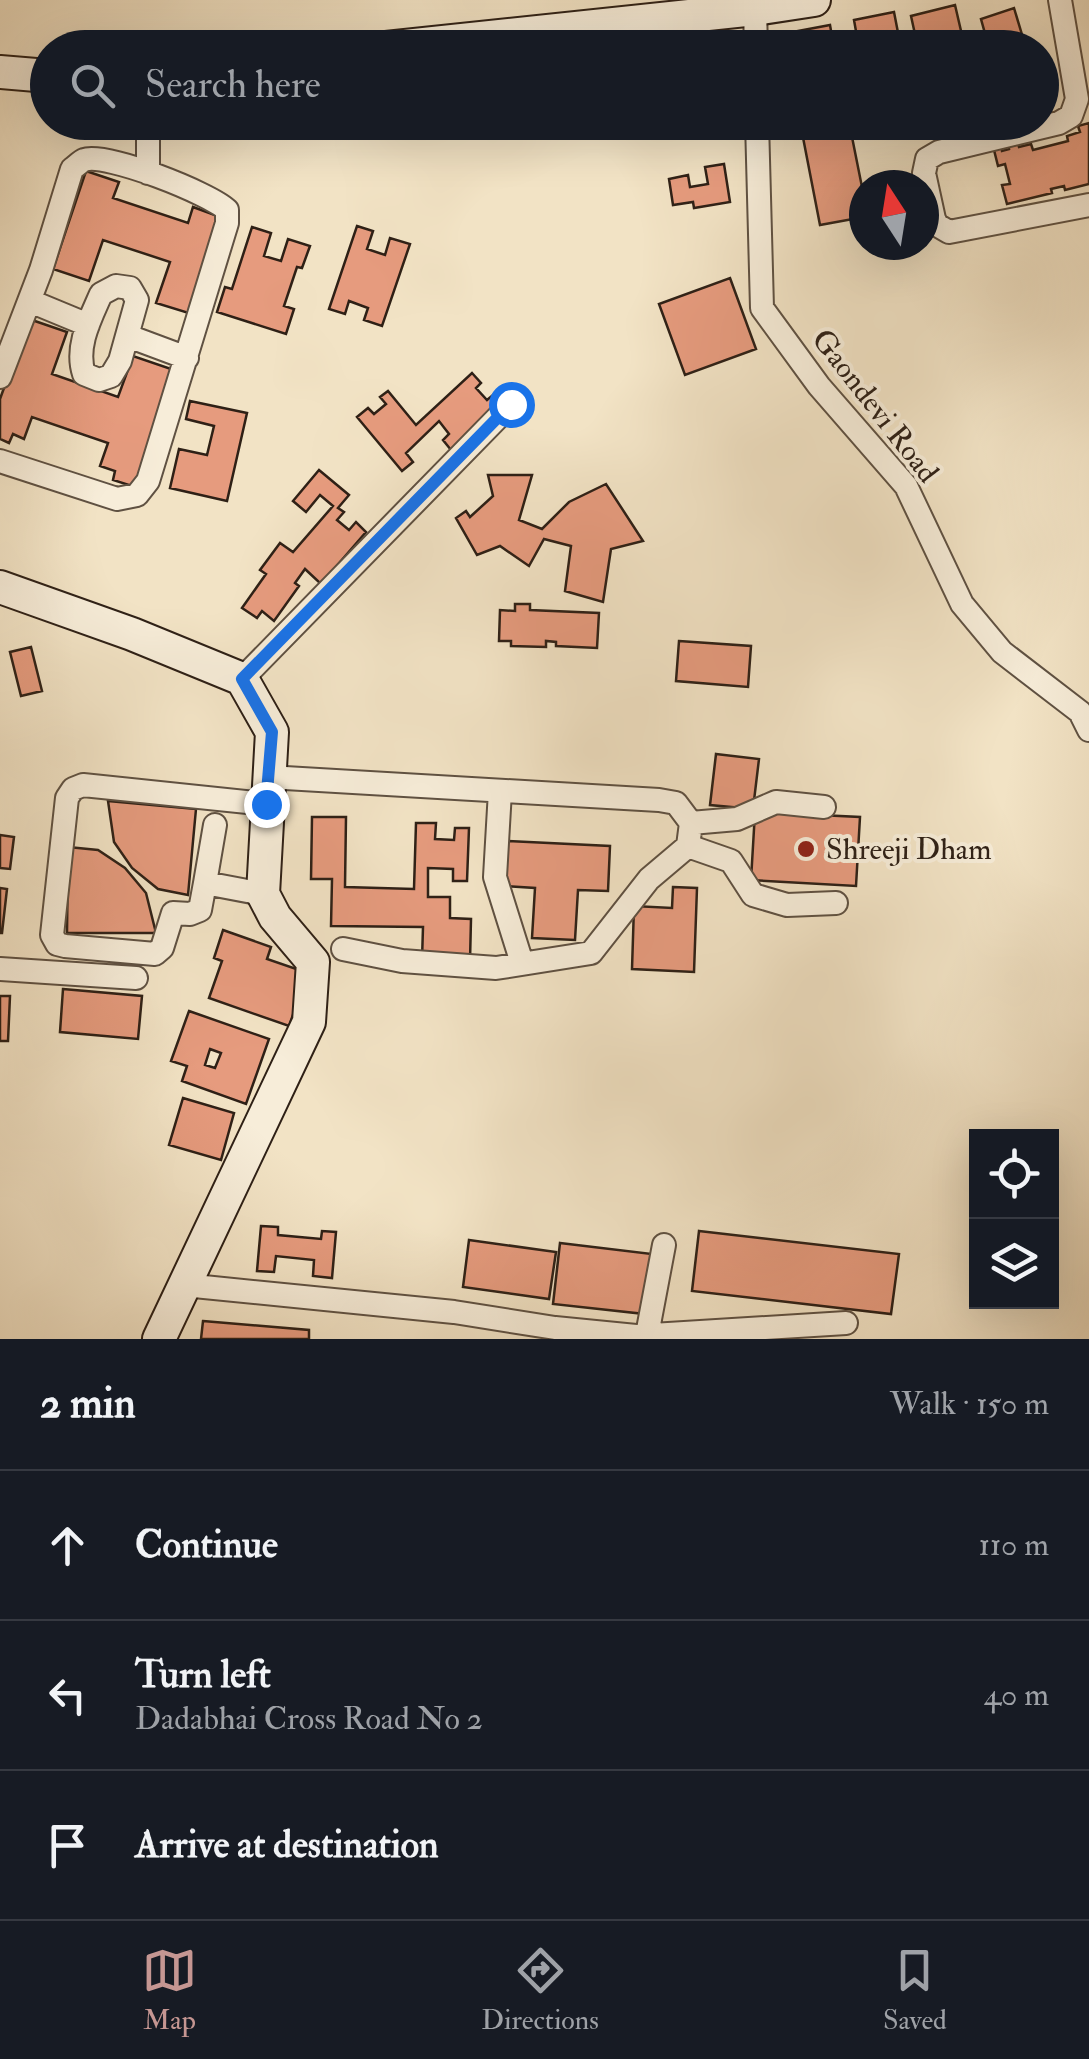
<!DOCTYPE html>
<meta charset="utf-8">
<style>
:root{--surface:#171b24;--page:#20242c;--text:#f1f3f6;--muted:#9ea1a6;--line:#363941;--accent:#c59692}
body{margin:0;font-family:"IM FELL Double Pica",serif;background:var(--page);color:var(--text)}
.controls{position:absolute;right:30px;bottom:30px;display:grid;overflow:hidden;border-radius:0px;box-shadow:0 10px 40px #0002}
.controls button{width:90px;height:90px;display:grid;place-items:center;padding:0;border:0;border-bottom:2px solid var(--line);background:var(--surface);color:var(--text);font:50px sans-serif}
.compass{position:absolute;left:849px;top:170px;width:90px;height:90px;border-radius:50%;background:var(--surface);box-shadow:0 10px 40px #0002;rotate:348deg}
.stop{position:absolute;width:30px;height:30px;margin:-22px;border:8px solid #1a73e8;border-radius:50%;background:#fff}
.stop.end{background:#1a73e8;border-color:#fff;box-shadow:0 2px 10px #0008}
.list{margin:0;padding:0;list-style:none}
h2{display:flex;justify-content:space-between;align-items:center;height:130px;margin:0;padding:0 40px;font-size:42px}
h2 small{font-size:32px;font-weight:400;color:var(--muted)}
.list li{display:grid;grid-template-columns:65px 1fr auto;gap:30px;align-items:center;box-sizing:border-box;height:150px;padding:0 40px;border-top:2px solid var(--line)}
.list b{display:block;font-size:38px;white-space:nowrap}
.list p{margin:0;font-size:32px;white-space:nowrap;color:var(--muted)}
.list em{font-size:32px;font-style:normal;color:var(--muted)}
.icon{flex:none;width:55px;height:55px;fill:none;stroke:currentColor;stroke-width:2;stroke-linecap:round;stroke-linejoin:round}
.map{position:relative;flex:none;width:1089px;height:1339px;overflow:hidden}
.search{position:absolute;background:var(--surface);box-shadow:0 10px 40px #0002;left:30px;right:30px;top:30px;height:110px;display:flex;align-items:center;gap:25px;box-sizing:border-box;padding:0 35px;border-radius:55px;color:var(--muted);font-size:38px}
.sheet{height:580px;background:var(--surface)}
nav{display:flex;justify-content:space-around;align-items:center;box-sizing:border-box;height:140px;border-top:2px solid var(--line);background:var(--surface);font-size:28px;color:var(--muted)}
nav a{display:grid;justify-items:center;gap:5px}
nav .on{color:var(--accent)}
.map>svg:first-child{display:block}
.building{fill:#e69b7e;stroke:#2e2016;stroke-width:2.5;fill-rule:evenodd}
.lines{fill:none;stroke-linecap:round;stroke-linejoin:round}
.street-casing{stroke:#5f5142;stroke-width:26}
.secondary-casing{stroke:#2e2016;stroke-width:36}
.street{stroke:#f7edd9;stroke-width:22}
.secondary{stroke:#f7edd9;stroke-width:32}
.route{stroke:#1a73e8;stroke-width:12}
.poi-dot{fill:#8f2418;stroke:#f7edd9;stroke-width:4}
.labels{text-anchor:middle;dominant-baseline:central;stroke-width:8;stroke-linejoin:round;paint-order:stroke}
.street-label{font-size:30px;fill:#2e2016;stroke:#f7edd9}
.poi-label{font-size:30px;fill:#2e2016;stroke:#f7edd9;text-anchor:start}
</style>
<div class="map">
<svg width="1089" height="1339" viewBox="0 0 1089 1339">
<rect width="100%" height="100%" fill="#f2e3c5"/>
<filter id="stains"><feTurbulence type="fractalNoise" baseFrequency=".002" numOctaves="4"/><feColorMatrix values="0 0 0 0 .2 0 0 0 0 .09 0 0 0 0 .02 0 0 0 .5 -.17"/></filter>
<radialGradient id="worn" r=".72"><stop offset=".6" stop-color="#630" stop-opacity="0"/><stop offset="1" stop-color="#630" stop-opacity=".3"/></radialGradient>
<path class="building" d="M955,5L965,48H918L911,16Z
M1014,8L1026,48H989L981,19Z
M894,12L901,48H859L854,20Z
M710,21L714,48H669L666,28Z
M830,25L834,48H785L782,34Z
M800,122H849L864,197V217L820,225Z
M1089,123V184L1065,190L1064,186L1051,189L1052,193L1007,204L1002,185L1010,184L1005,164L998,166L993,146L1001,144L1002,151L1009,149L1008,142L1017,140L1019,147L1031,144L1033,150L1068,141L1067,136L1080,132L1078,126Z
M724,164L730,202L694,208L693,202L673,205L669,179L688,175L690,187L708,184L705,167Z
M86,171L119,182L113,198L188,223L193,207L223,218L195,315L156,303L170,262L103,240L89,281L53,269Z
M357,226L373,231L367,249L385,255L390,238L410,244L382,326L364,320L368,308L349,301L345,314L329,309Z
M252,227L271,233L264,256L281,261L288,239L310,246L302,268L297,267L284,306L294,309L286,334L217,312L225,287L232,289Z
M730,278L756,349L685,375L659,304Z
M29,319L67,332L52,374L118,397L133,356L177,371L135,487L113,480L115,471L100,466L108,443L32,417L24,439L13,434L9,443L0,439V399Z
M472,373L481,383L476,388L487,400L493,395L500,403L451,450L443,440L449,434L439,421L406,453L413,462L402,471L357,417L368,408L374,414L386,404L380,397L388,391L416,425Z
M190,401L247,413L227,501L170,488L179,449L207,455L214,426L186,419Z
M319,470L349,495L338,508L344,512L337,520L349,530L356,522L366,532L321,584L305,569L295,583L299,586L274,621L262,611L257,618L242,608L266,574L260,570L280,543L293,552L333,506L320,495L306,512L293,501Z
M488,475H532L519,520L542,529L569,502L606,484L643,541L611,549L603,602L565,591L571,546L544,539L529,566L500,546L477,555L456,518L466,511L470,517L493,496Z
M515,604H530V610L599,613L597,648L556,646V642L546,641V647L511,646V641H499L500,610L515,611Z
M679,641L751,646L748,687L676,681Z
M31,647L42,691L21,696L10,652Z
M716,754L759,759L753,809L710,805Z
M108,801L196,809L188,895L158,889L132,868L114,842Z
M755,812L860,817L856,886L751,880Z
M312,817H346L345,887L414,889L416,823H436L435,839L454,840L455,828H469L467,881H453V869L428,868V897H450V918L471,919L470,961L422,960L423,927L331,926L332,879H311Z
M0,835L14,837L10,869L0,868Z
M507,841L610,846L608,891L578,890L575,940L532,938L535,888L505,886Z
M68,847L98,850L125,868L146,893L156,933H67Z
M673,887L697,888L694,972L632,969L634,906L672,908Z
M0,888L7,889L2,933H0Z
M223,930L271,947L267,959L308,973L289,1026L209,998L222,961L214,958Z
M63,989L142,996L138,1039L60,1032Z
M0,996H10L8,1041H0Z
M189,1011L269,1039L246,1104L182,1081L187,1066L171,1061ZM210,1049L221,1053L215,1068L205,1065Z
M183,1098L234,1113L221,1160L169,1145Z
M261,1226L278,1227V1235L321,1239L322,1231L336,1232L332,1278L313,1276L314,1260L276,1256L274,1272L257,1271Z
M699,1231L899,1254L891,1314L692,1291Z
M469,1240L556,1252L549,1299L463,1287Z
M560,1243L652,1254L645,1314L553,1304Z
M203,1321L309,1330V1339H201Z"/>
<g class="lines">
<defs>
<path id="street" d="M1060,0L1077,99L1071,116L1059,123L939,152L927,159L924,173L934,219L937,225L949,232L1089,205
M755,9L756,48
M757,122L762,308L819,386L906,486L962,604L1002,652L1080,712L1089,730
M148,173V122
M116,286L130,288L137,300L120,361L111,376L99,380L84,374C75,347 90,319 101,294Z
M30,301L88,325
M128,336L187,358
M0,377L41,270L72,169C75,167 81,161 84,160C106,152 211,194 227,210V223L148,481L137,495L117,499L0,461
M242,679L511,404
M268,777L659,800L676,803L691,823L688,846L649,879L591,953L496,968L402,961L343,949
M500,791L495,877L522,963
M691,823L737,819L776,802L824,807
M688,846L731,861L753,895L787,905L836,903
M205,883L215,825
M263,894L205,883L200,910L190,914L173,913L162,948L155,954L65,946L57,944L52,935L67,798L73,789L83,785L266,804
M0,969L136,978
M184,1285L454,1312L555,1328L636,1336L846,1323
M647,1335L664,1245"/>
<path id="secondary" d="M386,48L755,9L814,0
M0,72L48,76
M0,587L132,634L242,679L272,732L263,894L275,917L313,962L309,1022L159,1339"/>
</defs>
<use href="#street" class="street-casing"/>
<use href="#secondary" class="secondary-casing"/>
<use href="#street" class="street"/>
<use href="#secondary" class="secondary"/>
</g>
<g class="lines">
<path class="route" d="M266,804L272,732L242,679L511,404"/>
</g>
<circle class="poi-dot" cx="806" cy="849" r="10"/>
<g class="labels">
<g class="street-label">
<text transform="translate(875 406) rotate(52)">Gaondevi Road</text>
</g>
<g class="poi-label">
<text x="826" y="849">Shreeji Dham</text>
</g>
</g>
<rect width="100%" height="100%" filter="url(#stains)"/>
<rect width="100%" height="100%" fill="url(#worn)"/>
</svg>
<div class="controls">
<button><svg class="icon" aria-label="locate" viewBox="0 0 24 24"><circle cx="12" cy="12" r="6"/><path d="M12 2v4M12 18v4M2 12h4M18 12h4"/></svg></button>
<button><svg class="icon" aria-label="layers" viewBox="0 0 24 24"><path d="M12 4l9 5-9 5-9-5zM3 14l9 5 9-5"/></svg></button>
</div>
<svg class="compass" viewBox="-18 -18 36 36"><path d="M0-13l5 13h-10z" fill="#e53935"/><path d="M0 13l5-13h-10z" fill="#9ea1a6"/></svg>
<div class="stop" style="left:511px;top:404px"></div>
<div class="stop end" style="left:266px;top:804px"></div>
<div class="search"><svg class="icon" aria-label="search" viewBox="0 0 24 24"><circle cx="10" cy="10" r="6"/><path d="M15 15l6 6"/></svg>Search here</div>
</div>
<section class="sheet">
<h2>2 min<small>Walk · 150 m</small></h2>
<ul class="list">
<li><svg class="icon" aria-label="ahead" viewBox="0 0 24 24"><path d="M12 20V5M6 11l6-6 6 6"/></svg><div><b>Continue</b></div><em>110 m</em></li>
<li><svg class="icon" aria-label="left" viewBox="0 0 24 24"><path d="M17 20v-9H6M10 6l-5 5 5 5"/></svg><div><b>Turn left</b><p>Dadabhai Cross Road No 2</p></div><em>40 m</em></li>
<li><svg class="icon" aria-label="arrive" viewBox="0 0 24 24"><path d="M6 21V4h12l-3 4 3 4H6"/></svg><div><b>Arrive at destination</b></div></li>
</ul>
</section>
<nav>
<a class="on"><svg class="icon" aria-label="map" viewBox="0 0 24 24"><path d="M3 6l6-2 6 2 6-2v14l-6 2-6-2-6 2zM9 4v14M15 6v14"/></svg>Map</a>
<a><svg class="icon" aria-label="directions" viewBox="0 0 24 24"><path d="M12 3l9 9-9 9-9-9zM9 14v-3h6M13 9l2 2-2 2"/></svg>Directions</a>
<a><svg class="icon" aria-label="saved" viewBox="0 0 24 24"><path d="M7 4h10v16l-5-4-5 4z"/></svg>Saved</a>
</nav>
